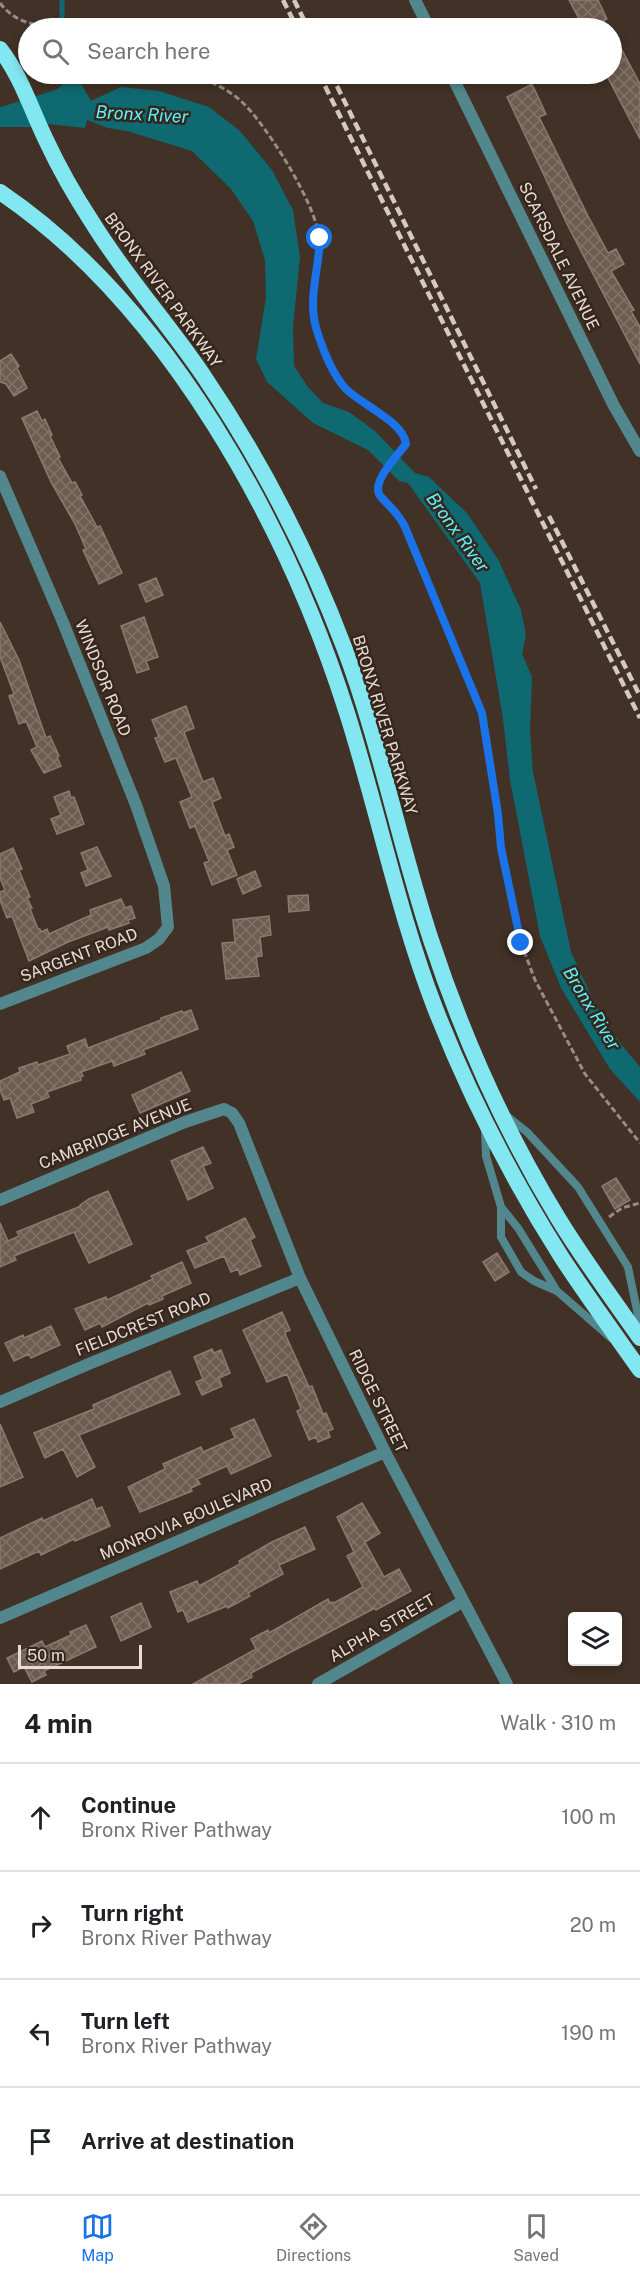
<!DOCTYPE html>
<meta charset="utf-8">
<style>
:root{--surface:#fff;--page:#f6f6f6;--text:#202124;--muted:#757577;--line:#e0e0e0;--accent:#1a73e8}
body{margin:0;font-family:"Public Sans",sans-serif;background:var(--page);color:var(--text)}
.controls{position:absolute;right:18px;bottom:18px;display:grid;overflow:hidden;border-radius:6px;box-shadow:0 3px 9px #0003}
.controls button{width:54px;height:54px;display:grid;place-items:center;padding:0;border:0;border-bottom:2px solid var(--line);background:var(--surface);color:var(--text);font:30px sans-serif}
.scale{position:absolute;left:18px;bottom:15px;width:124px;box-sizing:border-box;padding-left:6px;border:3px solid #e7ddd6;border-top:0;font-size:16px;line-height:21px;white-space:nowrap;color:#e7ddd6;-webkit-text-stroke:4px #36271d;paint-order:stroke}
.stop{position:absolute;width:18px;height:18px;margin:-14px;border:4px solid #1a73e8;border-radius:50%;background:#fff}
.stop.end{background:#1a73e8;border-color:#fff;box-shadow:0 2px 6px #0008}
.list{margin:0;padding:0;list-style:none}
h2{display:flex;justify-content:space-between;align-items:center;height:78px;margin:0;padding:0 24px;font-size:26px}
h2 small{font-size:20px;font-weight:400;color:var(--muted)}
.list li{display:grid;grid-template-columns:39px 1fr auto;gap:18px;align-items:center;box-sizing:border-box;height:108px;padding:0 24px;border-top:2px solid var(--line)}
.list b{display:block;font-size:22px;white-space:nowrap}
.list p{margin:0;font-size:20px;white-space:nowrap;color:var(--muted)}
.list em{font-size:20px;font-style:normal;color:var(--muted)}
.icon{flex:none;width:33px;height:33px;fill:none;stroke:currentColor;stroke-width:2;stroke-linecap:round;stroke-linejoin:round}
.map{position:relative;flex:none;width:640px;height:1684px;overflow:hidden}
.search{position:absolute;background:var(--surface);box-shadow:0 3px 9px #0003;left:18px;right:18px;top:18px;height:66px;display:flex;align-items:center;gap:15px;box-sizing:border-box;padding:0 21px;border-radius:33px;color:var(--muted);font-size:22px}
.sheet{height:510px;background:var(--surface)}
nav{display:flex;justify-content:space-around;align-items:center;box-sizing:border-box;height:84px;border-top:2px solid var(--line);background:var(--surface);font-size:16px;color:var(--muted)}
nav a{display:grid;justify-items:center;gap:3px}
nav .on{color:var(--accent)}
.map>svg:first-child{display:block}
.water{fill:#0e6970}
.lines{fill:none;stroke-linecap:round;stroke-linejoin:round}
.stream{stroke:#0e6970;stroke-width:5}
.building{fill:url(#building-cross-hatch);stroke:#8d7a6e;stroke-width:1.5}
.path{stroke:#988c83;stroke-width:3;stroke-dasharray:6 3;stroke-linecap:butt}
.service{stroke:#52888d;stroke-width:8}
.minor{stroke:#52888d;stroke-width:12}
.trunk{stroke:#82e7f0;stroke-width:16}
.rail{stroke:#d5cac2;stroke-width:4.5;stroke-dasharray:9 4.5;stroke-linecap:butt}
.route{stroke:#1a73e8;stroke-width:8}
.labels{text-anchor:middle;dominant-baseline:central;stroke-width:5;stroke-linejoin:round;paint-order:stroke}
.street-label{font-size:16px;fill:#e7ddd6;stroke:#36271d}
.water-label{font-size:18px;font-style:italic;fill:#5af2ff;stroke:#36271d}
</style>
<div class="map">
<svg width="640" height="1684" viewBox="0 0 640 1684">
<defs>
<pattern id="building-cross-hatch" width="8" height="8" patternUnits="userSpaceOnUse" patternTransform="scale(1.5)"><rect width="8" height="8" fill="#6d5b50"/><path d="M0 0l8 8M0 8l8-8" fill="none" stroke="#827268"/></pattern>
</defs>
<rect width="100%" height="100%" fill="#413126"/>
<path class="water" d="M72,75L78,78L91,101L121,87L159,91L209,107L240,131L272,170L293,210L300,257L293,327L294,366L308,387L323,403L349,412L375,431L415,473L429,477L467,513L499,561L521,610L526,635L522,654L532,677L530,731L533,772L571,952L596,1006L616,1038L640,1067V1102L610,1069L561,988L540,936L510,780L503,719L480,583L408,483L399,481L368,450L313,423L267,382L256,359L266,297L265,260L253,221L231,189L192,151L127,131L108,128L87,120L85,128L48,124L29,127H0V107C5,106 57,90 59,88C64,84 65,79 72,75Z"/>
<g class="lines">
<path class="stream" d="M62,28V0"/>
</g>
<path class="building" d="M569,0H598L607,19L604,20L608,28H584Z
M612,31L640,84V139L606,74H612Z
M532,84L546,114L539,117L588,216L608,253L616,249L624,264L611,271L634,310L631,311L640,327V364L568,226L507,97Z
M11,354L19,366L17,368L27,388L14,396L6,384L0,382V361Z
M37,411L42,421L45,419L52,435L50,436L60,457L58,458L72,483L75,482L82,495L80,496L97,527L100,526L122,573L99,584L83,550L86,549L75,524L51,482L22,418Z
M156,578L163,595L146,602L139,585Z
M144,617L158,657L146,661L149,669L137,673L121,626Z
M0,622L19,660L46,738L50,736L59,756L57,757L61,766L44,773L31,750L37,747L26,721L19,724L9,696L14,694L0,657Z
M186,706L194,728L184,732L203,782L213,778L221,798L212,802L225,836L229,834L234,847L227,850L237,875L212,885L204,863L209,861L195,826L190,828L180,802L192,797L176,758L165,762L155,738L159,737L152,720Z
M69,791L71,798L74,797L84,824L57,834L51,819L61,815L54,797Z
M97,847L111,876L86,886L81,873L88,870L81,853Z
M13,848L22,869L19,870L30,897L27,898L32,908L30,909L38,929H40L41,932L47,929L49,934L91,915L90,910L121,899L125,908L131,906L135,918L128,920L129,923L109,930L108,927L68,942L29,961L12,916L7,918L0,900V892L5,890L0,878V854Z
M255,871L261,886L243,894L237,879Z
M308,895L309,910L289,912L288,896Z
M269,916L271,935L260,937L262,956L256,957L259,976L226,979L222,943L235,942L233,920Z
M191,1010L198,1029L143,1050L145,1054L114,1066L112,1061L81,1072L83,1076L80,1077L81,1080L47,1092L49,1097L31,1104L34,1112L17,1118L10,1098L4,1100L0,1089V1081L20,1072L19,1068L37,1062L38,1065L70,1054L67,1046L85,1039L88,1048L161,1020V1018L182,1011L183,1013Z
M181,1072L190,1091L140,1113L132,1095Z
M203,1147L211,1163L203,1166L213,1188L188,1200L171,1161Z
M616,1178L630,1200L615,1209L602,1186Z
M108,1191L132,1244L89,1263L74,1232L14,1256L16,1260L0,1267V1223L8,1241L19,1236L17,1232L81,1206L80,1205L89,1199Z
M245,1218L255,1237L250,1240L261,1266L240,1275L238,1269L231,1272L224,1256L195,1268L187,1251L209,1242L206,1237Z
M497,1253L509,1272L495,1281L483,1262Z
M182,1262L191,1283L162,1296L163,1299L149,1305L148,1303L102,1327L100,1323L85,1330L75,1309L106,1297L107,1300L153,1279L151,1276Z
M282,1312L290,1330L285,1332L286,1336L309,1387L312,1386L323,1414L326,1413L333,1429L328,1431L330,1437L318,1442L316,1437L309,1440L297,1411L301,1409L287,1374L267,1382L243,1330Z
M51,1326L60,1345L31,1358L29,1354L14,1361L5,1343L23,1335L24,1338Z
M212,1349L214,1353L221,1350L230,1373L219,1378L222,1386L202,1395L196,1382L203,1379L194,1357Z
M170,1371L180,1394L79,1435L95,1467L77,1477L63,1449L45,1458L34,1433L94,1409L93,1405Z
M254,1419L271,1456L231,1474L227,1466L197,1479L200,1484L191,1488L192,1491L140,1512L128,1487L165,1469L163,1464L201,1447L203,1452L235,1438L231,1429Z
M0,1424L23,1477L0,1487Z
M92,1499L96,1509L102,1507L110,1526L75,1541L74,1539L41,1555L39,1551L0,1569V1538L42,1518L43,1521Z
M362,1503L380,1533L365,1542L384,1577L399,1569L411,1591L376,1610L375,1608L251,1673L252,1677L238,1684H193L256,1649L251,1639L268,1630L269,1633L328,1599L330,1603L333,1602L334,1603L363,1587L347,1556L354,1552L337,1517Z
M305,1527L315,1549L279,1565L283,1574L248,1593L250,1596L228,1608L227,1606L188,1622L183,1610L178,1612L170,1592L197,1581L199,1586L240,1564L239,1561L270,1543Z
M141,1603L151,1627L121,1641L111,1617Z
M86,1625L96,1647L44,1671L46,1675L32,1682L24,1667L14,1672L7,1658L42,1641L45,1647L71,1635L70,1632Z"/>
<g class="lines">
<path class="path" d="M0,3C17,25 39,26 65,28
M195,74C211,82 228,89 242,102C266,124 318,207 319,239C320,253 316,266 315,280C312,309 316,333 328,359C333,370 339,382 348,390C364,406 404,421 406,445C397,456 369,484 381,497C391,507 399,514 405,527L482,713L498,814L504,865L521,943L535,980L585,1074L640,1143
M609,1217L622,1208L640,1203"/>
<path class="service" d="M507,1116L527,1132L578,1187L628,1267L640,1325
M485,1129L486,1156L501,1207V1237L521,1272L534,1281L557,1291L611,1338
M501,1207L518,1228L557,1291"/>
<path class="minor" d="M415,0L429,28
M451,74L614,406L640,451
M0,476L62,620L136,805L164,886L168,927L159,939L146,948L0,1004
M0,1200L185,1122L224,1109L232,1113L239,1123L300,1278L385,1452L507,1684
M0,1402L91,1363L300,1278
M0,1618L385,1452
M318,1684L462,1602"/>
<path class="trunk" d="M0,49C21,76 31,109 46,140C59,168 75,196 92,222C125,276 168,323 203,375C260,459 308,552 344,647C380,742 399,843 431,940C463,1037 505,1131 558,1218C583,1259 612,1298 640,1338
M0,192C167,305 287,524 347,713C378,811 398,912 435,1008C469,1095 512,1179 562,1258C587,1296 614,1333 640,1370"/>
<path class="rail" d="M283,0L297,28
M294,0L308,28
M319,74L640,718
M331,74L536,489
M549,516L640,696"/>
</g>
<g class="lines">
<path class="route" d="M320,238C319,269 307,301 317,331C323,350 332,374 346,389C362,405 404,422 406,444C397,456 369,484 381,497C391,508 399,514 405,527L482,713L498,814L501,848L521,943"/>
</g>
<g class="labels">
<g class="street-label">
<text transform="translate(559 256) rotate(64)">SCARSDALE AVENUE</text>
<text transform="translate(163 290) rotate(54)">BRONX RIVER PARKWAY</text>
<text transform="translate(103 678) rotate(68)">WINDSOR ROAD</text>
<text transform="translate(385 725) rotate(73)">BRONX RIVER PARKWAY</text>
<text transform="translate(79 955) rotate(-21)">SARGENT ROAD</text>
<text transform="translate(115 1134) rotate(-22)">CAMBRIDGE AVENUE</text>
<text transform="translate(143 1324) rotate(-22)">FIELDCREST ROAD</text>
<text transform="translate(378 1401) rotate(64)">RIDGE STREET</text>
<text transform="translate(186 1519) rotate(-23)">MONROVIA BOULEVARD</text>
<text transform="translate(382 1628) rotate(-30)">ALPHA STREET</text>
</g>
<g class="water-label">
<text transform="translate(142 114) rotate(3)">Bronx River</text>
<text transform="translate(458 532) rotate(54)">Bronx River</text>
<text transform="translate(592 1008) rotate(59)">Bronx River</text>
</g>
</g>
</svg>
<div class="controls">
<button><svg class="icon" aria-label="layers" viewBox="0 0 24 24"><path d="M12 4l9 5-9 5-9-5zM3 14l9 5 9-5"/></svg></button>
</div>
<div class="scale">50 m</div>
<div class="stop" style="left:320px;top:238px"></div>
<div class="stop end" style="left:521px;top:943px"></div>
<div class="search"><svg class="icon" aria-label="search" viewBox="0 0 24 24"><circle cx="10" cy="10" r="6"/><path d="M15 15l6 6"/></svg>Search here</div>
</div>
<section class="sheet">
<h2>4 min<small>Walk · 310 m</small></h2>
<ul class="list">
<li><svg class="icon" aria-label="ahead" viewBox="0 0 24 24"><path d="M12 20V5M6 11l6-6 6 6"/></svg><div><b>Continue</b><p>Bronx River Pathway</p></div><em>100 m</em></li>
<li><svg class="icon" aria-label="right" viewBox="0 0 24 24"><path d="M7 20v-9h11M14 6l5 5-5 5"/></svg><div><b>Turn right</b><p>Bronx River Pathway</p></div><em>20 m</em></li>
<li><svg class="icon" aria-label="left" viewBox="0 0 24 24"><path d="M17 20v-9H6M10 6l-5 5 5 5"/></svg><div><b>Turn left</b><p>Bronx River Pathway</p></div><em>190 m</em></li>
<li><svg class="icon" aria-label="arrive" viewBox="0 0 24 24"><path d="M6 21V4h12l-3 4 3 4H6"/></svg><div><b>Arrive at destination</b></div></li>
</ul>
</section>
<nav>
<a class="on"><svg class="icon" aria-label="map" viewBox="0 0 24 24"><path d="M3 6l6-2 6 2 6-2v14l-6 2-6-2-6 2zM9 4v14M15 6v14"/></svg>Map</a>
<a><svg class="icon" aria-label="directions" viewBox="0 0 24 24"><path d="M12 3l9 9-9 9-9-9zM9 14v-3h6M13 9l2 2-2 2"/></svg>Directions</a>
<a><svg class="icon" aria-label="saved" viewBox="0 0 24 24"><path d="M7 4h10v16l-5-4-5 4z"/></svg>Saved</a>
</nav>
